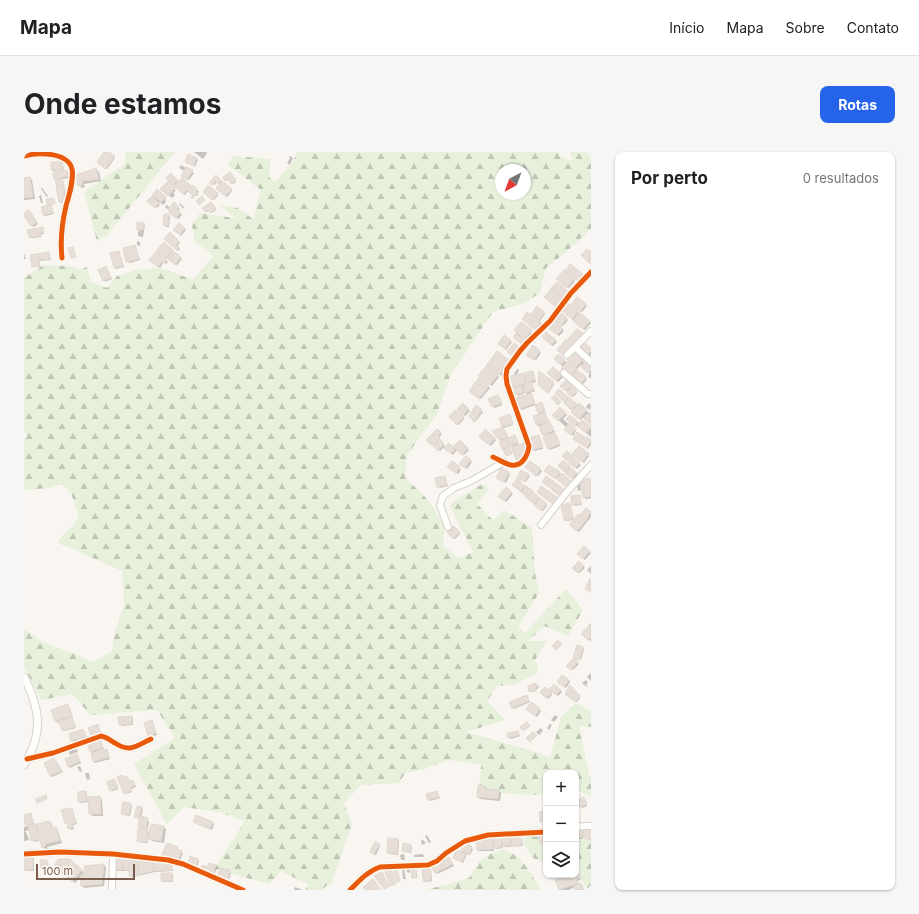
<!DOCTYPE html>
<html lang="pt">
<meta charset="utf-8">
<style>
:root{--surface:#fff;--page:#f6f6f6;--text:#202124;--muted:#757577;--line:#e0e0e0;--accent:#2563eb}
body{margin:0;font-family:Inter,sans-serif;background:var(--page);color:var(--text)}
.controls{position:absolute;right:12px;bottom:12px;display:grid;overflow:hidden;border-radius:8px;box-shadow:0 1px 3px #0004}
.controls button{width:36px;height:36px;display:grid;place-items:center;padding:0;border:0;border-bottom:1px solid var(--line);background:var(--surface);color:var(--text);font:20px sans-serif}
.compass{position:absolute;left:471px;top:12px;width:36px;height:36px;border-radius:50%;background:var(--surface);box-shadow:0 1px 3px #0004;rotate:221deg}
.scale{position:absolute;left:12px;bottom:10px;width:99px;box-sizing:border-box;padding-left:4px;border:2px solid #7a5c4d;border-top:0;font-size:11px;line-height:14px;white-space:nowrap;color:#7a5c4d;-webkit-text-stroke:3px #fffaf3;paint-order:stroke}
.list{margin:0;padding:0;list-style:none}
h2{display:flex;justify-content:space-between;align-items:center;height:52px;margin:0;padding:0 16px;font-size:17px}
h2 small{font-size:13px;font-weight:400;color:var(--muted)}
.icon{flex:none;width:22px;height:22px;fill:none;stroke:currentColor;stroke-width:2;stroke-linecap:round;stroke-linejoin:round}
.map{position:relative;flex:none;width:567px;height:738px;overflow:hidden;border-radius:8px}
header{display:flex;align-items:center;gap:24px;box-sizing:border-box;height:56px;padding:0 20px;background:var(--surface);border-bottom:1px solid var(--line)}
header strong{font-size:19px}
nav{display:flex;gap:22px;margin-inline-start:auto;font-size:14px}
.intro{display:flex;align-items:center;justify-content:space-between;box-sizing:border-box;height:96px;padding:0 24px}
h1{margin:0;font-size:28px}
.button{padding:10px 18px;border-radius:8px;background:var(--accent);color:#fff;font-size:14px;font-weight:700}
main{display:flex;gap:24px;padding:0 24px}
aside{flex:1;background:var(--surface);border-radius:8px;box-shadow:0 1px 3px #0004}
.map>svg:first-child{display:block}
.forest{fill:url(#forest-firs);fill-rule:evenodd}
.shadow{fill:#0003;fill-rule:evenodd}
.building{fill:#e6ded7;stroke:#e2d8d2}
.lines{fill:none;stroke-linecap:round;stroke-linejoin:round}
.minor-casing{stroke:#d7d1cb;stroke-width:8}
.tertiary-casing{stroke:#d7d1cb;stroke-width:9}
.minor{stroke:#fefefd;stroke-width:6}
.tertiary{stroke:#fefefd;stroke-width:7}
.cycleway-casing{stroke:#fffaf3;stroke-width:8}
.cycleway{stroke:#e8590c;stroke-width:5}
</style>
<header>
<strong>Mapa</strong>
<nav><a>Início</a><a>Mapa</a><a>Sobre</a><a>Contato</a></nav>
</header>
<div class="intro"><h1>Onde estamos</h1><a class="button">Rotas</a></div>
<main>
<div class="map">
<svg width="567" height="738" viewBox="0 0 567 738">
<defs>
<pattern id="forest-firs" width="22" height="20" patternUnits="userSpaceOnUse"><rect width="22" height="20" fill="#e7f0db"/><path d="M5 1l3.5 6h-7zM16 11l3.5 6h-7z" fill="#c0c6b4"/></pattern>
</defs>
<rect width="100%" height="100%" fill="#f9f5f0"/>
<path class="forest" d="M102,0H151L83,83L73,89L60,40L101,12Z
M273,0H534L538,6L549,9L546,0H567V77L542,100L522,116L516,141L498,152L469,160L427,222L413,262L383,303L381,325L404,348L421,374L419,393L434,406L449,400L426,354L431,348L458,332L465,337L453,352L469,368L480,358L508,376L511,421L515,441L494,475L501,481L542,437L559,458L544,484L521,474L504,489H523L512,506L514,520L492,532L473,534L463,549L481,568L442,580L514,601L526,606L537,565L552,551L567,559V575L555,574L565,623L567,625V644L552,638V621H522V641L515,643L478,641L455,644L457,612L424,608L397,618L381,621L375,631L337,633L320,651L328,672L308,730L297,738H280L285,733L257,719L245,732L190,717L221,669L195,660L160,655L143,672L110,612L151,586L133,558L66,563L49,542L17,548L0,514V477L24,493L52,502L69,510L88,499L91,480L100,453L98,419L33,390L55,366L47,341L38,332L25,336L0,338V287L3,285L0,277V126L19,113L44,114L56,118L63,115L67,130L83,136L93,124L111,118L138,116L169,128L189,104L170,88L168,72L176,61L211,66L195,53L214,56L229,67L237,38L203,12L210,4L247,7L245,25L251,30L269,10ZM477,18H501V42H477Z
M522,681V708L516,710L508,705L498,687L515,682Z
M552,683H567V738H564L552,717Z
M479,697L493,704L502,714L517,738H400L426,732L445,726C457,706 458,705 479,697Z"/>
<path class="shadow" d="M81,0H84L91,6L83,17L75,11Z
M170,0H182L183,1L179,7Z
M266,4L269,6L266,13L263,11L266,6L265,5Z
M172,7L174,8L171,14L164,11Z
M37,11L39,13L40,19H42L44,20L45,26L38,27L39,29L42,45H40L41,50L37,51L36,50L31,26L37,20V18L29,19L28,17Z
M157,13L170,21L165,28L160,25L161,19L155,16Z
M72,17L75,20L77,29L60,32L61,35L58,36L55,33L53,24Z
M147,22L155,31L158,27L167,36L169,34L175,40L173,42L174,43L173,44L164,39L161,43L143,26Z
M207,23L212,30L209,32L205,28L203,29L202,28Z
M192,25L208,39L203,45L193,36L196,33L193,30L190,33L187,31Z
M6,26L8,28L11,47L0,48V27Z
M144,30L152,38L149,41L151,43L148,46L138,37Z
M185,35L194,43L190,48L180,40Z
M18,36L24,44L23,45L17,37Z
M133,38L142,47L141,48L142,50L139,53L136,50L135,52L136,53L133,56L125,49Z
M17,43L19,51H17L15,44Z
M156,51L161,56L160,57L155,52Z
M31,52L26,53L28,56L30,62L21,64L20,62L26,54L24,53Z
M150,52L156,57L154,59L158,63L154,67L141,55L143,53L146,56Z
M188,53L192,58L188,61L186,58L183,60L180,56Z
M6,60L14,72L9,75L0,62Z
M144,63L146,65L145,75H142L140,73Z
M119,72L121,73L119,85L114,84V79L116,80L114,77Z
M155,72L162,78L157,84L150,78Z
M18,76L20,82H17V85L7,86L6,85Z
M146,82L156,91L153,94L156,97L154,99L141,87Z
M113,89L116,90V94L113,93Z
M140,92L158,107L153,113L135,98Z
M111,94L116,108L105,111L100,97Z
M95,100L100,115L92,117L91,116Z
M0,101L2,107H0Z
M25,101L27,108L16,109V115H10L9,114L7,103Z
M133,101L144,110L142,112L140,110L136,116L127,108Z
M546,113L560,124L555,130L543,119L542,120L551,129L545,136L534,127Z
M82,115L88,127L81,130L75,118Z
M533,131L544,141L534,155L522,145Z
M554,146L563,154L558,160L548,153Z
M513,156L521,162L515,170L518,172L513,178L500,168L507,164Z
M539,159L553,160L567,171L561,178Z
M537,162L544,168L539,174L532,168Z
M529,170L540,179L535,184L524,175Z
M497,171L508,180L502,188L495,184V185L501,190L499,193L490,185L494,181Z
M522,181L533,190L529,194L519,185Z
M481,184L488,190L482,198L477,193Z
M555,194L567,197V204L565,203Z
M509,195L517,201L512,208L505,204Z
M549,201L567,216V227L564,224L566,221L557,213L553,217V219L563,227L559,232L549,225L531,207L534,203L543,211V210L551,214Z
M488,212L478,224L466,215Z
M463,215L475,225L468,234L456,224Z
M529,216L539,225L534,230L524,221Z
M493,217L495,218L492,224L498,222L502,225L509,220L512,230L507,231L511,239L506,241L511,253L498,258L497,256L504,243L499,237L501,241L494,244L493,242L488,224H491L490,222ZM501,228L505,232L502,233Z
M455,228L466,236L457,247L448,240Z
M542,229L553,241L549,245L538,234Z
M529,231L530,232L525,241L517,235Z
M535,238L545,247L553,254L555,252L567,263V272L559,265L557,268L550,261V259L532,241Z
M474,244L478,253L470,256L466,247Z
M565,251L567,253L566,258L562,255Z
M439,252L446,259L441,264L434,257Z
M519,253L521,260L520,261L531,280L521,284L515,274L513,273L511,264L516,263L514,261Z
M453,254L459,260L451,270L446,264Z
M536,256L543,263L539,267L552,279L549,284L543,279V276L529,263Z
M431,259L440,267L435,273L426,265Z
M487,265L489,273L480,276L479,274Z
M544,267L553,270L556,273L558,269L567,276V285L553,273L552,274Z
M479,276L485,287L491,285L495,293L499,292L501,293L500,306L495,310L484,286L481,287L483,289L488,302L483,304L479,297L478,290L476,288Z
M413,278L418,282L414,286L421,294L416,299L404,288Z
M461,279L472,288L467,294L456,285Z
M515,284L519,297L510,299L506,287Z
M532,284L536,294L526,298L525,296Z
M563,286L567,289V293L564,297L552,288H562Z
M436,290L445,298L440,303L433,298L429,303L421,296L429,297Z
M555,295L565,304L560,311L550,302Z
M543,300L557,313L553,317L540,304Z
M442,305L448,310L443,317L437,312Z
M428,310L437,318L434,322L425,315Z
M507,310L518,319L514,324L503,315Z
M525,314L538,323L534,328L523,321Z
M536,314L545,315L554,323L550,328Z
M478,317L486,322L482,331L473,326Z
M504,323L506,324L502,330L496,327Z
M421,325L424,334L416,336L414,334Z
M565,327L567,331V346L562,347L560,345Z
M493,329L502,336V335L523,354L519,359L489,333Z
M556,331L557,338L554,339L553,334Z
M483,336L489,342L482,350L475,344Z
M555,344L558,353L551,354L548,345Z
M546,352L550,368L542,369L541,368Z
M562,357L567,362V365L555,380L547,373L555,364L563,369L558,363Z
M430,375L436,382L431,387L425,380Z
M560,395L567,401L561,408L554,402Z
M555,410L561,416L555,421L550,416Z
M567,414V422L563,418Z
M567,471V488L566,489L559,482Z
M559,496L560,497L557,508L551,507Z
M550,508L555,512L549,518L544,514Z
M567,521V529L563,525Z
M545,528L546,530L542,536L535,531Z
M562,528L564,531L562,533L564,535H563L558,531Z
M511,532L515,535L510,540L508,539L507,541L505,534Z
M530,533L538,540L534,544L527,537Z
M546,535L556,546L553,550L544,543Z
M521,536L528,543L524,547L517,540Z
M502,544L506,550L490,557L488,555Z
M508,552L517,559L513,565L503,557Z
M43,553L46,556L49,566L48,567L52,576L40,579L37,570L34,571L32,569L28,558Z
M531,563L534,565L530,570L527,568Z
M107,565L109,566V573L98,574L96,572Z
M128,570L133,583L126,585L125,583Z
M526,572L528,573L525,578L523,576Z
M75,575L77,581L69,584L68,582Z
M517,576L519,579L515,583L512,580Z
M59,578L63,585L50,590L48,588Z
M493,580L496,584L487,587L485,585Z
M76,587L80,597L68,601L67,599Z
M52,596L54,600L46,603L44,598Z
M82,599L86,607L71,611L70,610Z
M53,603L57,611L46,616L45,614Z
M32,609L39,620L28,625L27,624Z
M56,614L58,619L56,620L53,615Z
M61,621H65L66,627L63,628Z
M99,625L106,630L109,629L112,635L107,637L108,640L102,642L101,641Z
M91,630L94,637L89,639L87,638Z
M461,635L463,637L475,639L477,641L476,649L456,647L454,645Z
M62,640L63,642L64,650L57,651L55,649Z
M413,640L416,646L406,649L405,648Z
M76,645L78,648L79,664H69L66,662Z
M561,648L563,654L558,656L554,649Z
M107,652L108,654L106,664L100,663L98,661Z
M117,656L119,657L117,665L125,669L124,676L116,675L115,673L116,667L111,664Z
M48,657L53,672L49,673L50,677L47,678L44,672L41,671Z
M7,662L10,672H9L14,677L25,670L28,672L29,677L32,676L34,679L38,691L23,695L24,697H21L19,695L15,680L13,681L15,689L10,690L6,678L1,679L3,682L5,688L0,689V675L4,674L2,672Z
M173,664L189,671L190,672L188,678L172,671L171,670Z
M139,675L142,677L140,691L128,689L124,686V691L115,690L114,689L123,678L126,681Z
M554,677H559L561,679L567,678V688L561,685L552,687V678Z
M401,684L403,683L407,690L405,691Z
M398,687L402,691L398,693L397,690Z
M467,687L470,690L476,687L479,690L486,687L488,690L497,687L498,688L499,694L481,695L478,692L479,696L472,697L469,694L470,699H455L454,698L453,690Z
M374,688L375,689L374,703L365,702L364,701Z
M442,692L449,697L446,703L443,702L439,711L431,706L437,701Z
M355,693L356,694L352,703L348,701L347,700Z
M387,694L388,695L387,701L379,698Z
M153,696L159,701L156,709L140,702Z
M380,702L381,708H377L376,703Z
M390,703L399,702L400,705H390Z
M8,705L10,707V719H2L1,718Z
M425,706L430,714L413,722L409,714Z
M92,708L105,709L107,712V709L147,713L148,715L149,719L131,720L108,725L106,723L107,719H93L92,717Z
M174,708L175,709L173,715L166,713Z
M22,709L24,710L25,717L19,718L18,717Z
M185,712L193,716L190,723L184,716Z
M79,713L82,715L80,734L60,736L58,734L62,724Z
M406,716L407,717L408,729L401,730L400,728Z
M34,717L58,718L60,721L51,731Z
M197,717L207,721L205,728L196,726Z
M378,717H380L382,727H379Z
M383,717H386V721L383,720Z
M552,720L557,728L553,729L555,733L557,732L558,733L560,738H552L551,735L545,738H536L532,729L546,723H552Z
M147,722L149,723V730H140L138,729Z
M271,735L279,738H270Z"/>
<path class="building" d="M80,0H85L91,4L81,17L73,10Z
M164,2L173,6L169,14L161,10Z
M27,10H38L39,17L27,18Z
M162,15L169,18L163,28L157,24Z
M72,16L75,27L65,29V28L58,29L59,33L54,34L52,23Z
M42,18L44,24L30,27L29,20Z
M206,20L212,28L207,32L204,27L201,29L199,25Z
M147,21L154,29L149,33L142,26Z
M192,23L197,28L194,32L191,29L188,33L185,31Z
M6,25L9,45L0,46V26Z
M38,26L40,33L33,34L31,28Z
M158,26L167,34L159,42L150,34Z
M144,29L151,36L144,44L136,37Z
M198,29L208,37L201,44L192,36Z
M40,33V49L35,50L32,35Z
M169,33L174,38L172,40L174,41L168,47L167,45L169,43L163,39Z
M184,33L194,41L188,48L179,40Z
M133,37L142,45L137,50L128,43Z
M128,44L135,51L131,56L123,49Z
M178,44L181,48L175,53L172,49Z
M30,46L31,52L23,53L22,47Z
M150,50L155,55L153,58L157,60L152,66L145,61L146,59L144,57Z
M187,50L192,56L186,61L184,58L181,60L178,56Z
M27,53L29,61L19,63L17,55Z
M5,58L13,70L7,74L0,64V61Z
M140,62H145L144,74L139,73Z
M113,70L120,71L119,78H113Z
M155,71L161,76L156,83L149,78Z
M19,75L20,80L16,81V84L5,85L3,78Z
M146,80L155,89L152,93L155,95L153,98L140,87Z
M140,90L149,98L142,106L133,98Z
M111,93L115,107L102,110L99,96Z
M49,95L52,105L47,106L44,96Z
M563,97L567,100L566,112L557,103Z
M95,99L99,114L90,116L86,101Z
M133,99L143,108L140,111L138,110L134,115L125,108Z
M149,99L157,105L151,113L143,106Z
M25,100L26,107L15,108L16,114L8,115L6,103Z
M546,112L559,122L554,129L541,119Z
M82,114L87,126L79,129L74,118Z
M540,118L550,127L543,136L532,127Z
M533,130L544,139L538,146L527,136Z
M527,137L539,146L532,155L520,145Z
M553,145L562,152L556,160L547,153Z
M544,152L554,160L548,167L538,159Z
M513,154L521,160L515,168L507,162Z
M503,160L517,170L511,178L498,167Z
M555,160L566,169L559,177L549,169Z
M537,161L543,166L537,174L530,168Z
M529,168L539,177L533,183L523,175Z
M497,170L508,178L500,187L490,178Z
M553,177L560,182L551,193L544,187Z
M522,180L532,188L527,193L518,185Z
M492,181L500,188L497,192L489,185Z
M480,183L487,188L481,197L474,192Z
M542,187L549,193L540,204L533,198Z
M559,189L567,196V199L563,203L554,194Z
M490,191L496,196L489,205L483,200Z
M509,193L516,199L510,208L502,203Z
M473,199L486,209L475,223L463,213Z
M549,200L559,208L552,215L543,207Z
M534,202L541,208L537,213L530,207Z
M543,209L553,216L547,225L537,217Z
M561,210L567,215V218L564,221L557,215Z
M463,213L474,223L466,233L454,224Z
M529,215L538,223L532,229L523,221Z
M553,218L562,225L557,232L548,225Z
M509,219L511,228L502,231L500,221Z
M515,219L530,230L524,241L514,233Z
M499,221L501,231L489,235L487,224Z
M455,226L465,234L455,247L445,239Z
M542,228L548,233L542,239L536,234Z
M507,230L510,238L501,241L499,233Z
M497,233L500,240L492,243L489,236Z
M548,234L553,239L547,245L543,241Z
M535,237L544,245L540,250L531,241Z
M507,241L511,251L496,257L492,246Z
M474,243L478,251L468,255L464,247Z
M531,243L537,250L534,253L527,246Z
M545,245L553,252L547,258L540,251Z
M518,250L521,259L514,261L511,253Z
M439,251L445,257L439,263L433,257Z
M555,251L563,258L555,267L547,260Z
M452,253L458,258L450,270L445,264Z
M536,255L542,261L534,269L528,263Z
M431,258L440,265L433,273L425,265Z
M521,260L524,270L512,273L509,264Z
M565,260L567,261V273L559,266Z
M486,262L489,272L478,275L475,266Z
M546,263L554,270L550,274L542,267Z
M558,268L567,275L562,281L553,274Z
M525,269L530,278L519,284L515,275Z
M545,271L552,277L547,283L540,278Z
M479,275L484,285L475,288L468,279Z
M413,277L417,280L414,284L416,286L409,294L402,288Z
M461,277L471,286L465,293L455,285Z
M553,280L562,286L563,285L567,288L563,296L549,287Z
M531,281L536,292L524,297L519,286Z
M491,283L494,291L486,294L483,287Z
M515,283L519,295L508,298L505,286Z
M416,287L420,292L414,299L409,294Z
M482,287L485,294L478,297L475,290Z
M436,288L444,296L438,303L429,295Z
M425,291L431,297L427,302L420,296Z
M500,291L499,305L493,309L487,295Z
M555,294L565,302L558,310L548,302Z
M485,295L488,301L482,304L479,298Z
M543,299L556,311L551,316L538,304Z
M442,304L447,308L441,316L435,312Z
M539,308L546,314L541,320L534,314Z
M428,309L436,315L432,321L423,315Z
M506,309L517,317L512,324L501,315Z
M525,313L536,320L532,327L520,319Z
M546,315L553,321L548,327L541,321Z
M477,316L485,320L480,330L472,326Z
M497,318L505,322L501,330L493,326Z
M538,321L548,330L543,336L533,327Z
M421,324L423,333L413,335L411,326Z
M522,324L532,331L528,337L518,330Z
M566,326L567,344L559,346L556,328Z
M493,327L501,334L496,339L488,333Z
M533,332L541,338L536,344L528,338Z
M502,334L509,339L503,346L497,340Z
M517,334L534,346L529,352L513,340Z
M482,335L488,340L480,349L474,344Z
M509,340L515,345L510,352L503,346Z
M556,343L557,352L548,353L547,344Z
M516,346L523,352L517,359L510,353Z
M546,351L549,367L540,368L537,353Z
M562,356L567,360L562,368L556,363Z
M554,362L562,369L553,379L545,373Z
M430,374L436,380L429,387L423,380Z
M560,394L566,399L559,407L553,402Z
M555,409L560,414L553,421L548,416Z
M566,426L567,427V440L561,437Z
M566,472L567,485L564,488L557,482Z
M534,488L538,492L532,498L528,494Z
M553,493L559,495L556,508L549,506Z
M550,506L554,510L547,518L542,514Z
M538,523L545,528L540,535L533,530Z
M511,531L514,533L509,540L507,538L505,540L504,534Z
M530,532L537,538L532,543L525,537Z
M546,533L556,544L551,550L541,542Z
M521,535L528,541L522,546L516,540Z
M503,543L505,549L488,556L485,550Z
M508,550L516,557L511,564L502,557Z
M44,552L48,564L31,569L27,558Z
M108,564V572L95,573L94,565Z
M48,565L51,575L38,579L35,569Z
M128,568L132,581L124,584L120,571Z
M503,570L506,574L499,579L496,575Z
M74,572L76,580L67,583L64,576Z
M59,577L62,584L47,589L45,582Z
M494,579L495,583L484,586L483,581Z
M509,580L513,583L506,590L502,586Z
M76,586L79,596L66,600L63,590Z
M83,597L85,605L69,610L67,602Z
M53,602L56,609L44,615L41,607Z
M30,606L38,619L26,624L20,611Z
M98,623L99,625L103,624L106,629L109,628L111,633L106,636L107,639L100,642L93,625Z
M90,627L94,635L86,639L83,630Z
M454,633L461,634L462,637L475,638L474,647L453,645Z
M62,639L63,649L54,650V640Z
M413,639L415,645L404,648L402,642Z
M22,643L23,647L13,651L11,647Z
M76,644L77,662H65L64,645Z
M560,645L563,652L555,655L552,648Z
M99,650L107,651L105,663L97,662Z
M113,654L118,655L115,666L110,665Z
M44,656V657L48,656L52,671L48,672L49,675L44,677L43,671H41L37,658Z
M522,659V670H516L515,660Z
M7,661L9,671L1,673L0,663Z
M172,663L189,670L186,677L169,670Z
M116,664L124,666L122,676L114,674Z
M26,669L28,676L32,675L36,689L21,692L22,694L18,696L12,672Z
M11,672L14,688L7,689L4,673Z
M127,672L140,674L137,689L124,687Z
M114,676L124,677L123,690L113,689Z
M559,676L558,685L552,686V677Z
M560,676L567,677V688L559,685Z
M522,683V691L516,692L515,684Z
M364,686L374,687L373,702L363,701Z
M468,686L469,697L461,698L460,687Z
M477,686L478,695L470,696L469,687Z
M486,686L487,693L479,694L478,687Z
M487,686H497L498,693L487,694Z
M460,688L461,697L453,698L452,689Z
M351,690L356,692L350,702L346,700Z
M143,691L154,695L153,697L158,699L154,709L138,702Z
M379,691L387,693L386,700L378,699Z
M441,691L448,695L445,703L437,699Z
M433,698L442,702L438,710L429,706Z
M9,704V718H0V705Z
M166,704L174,707L172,715L164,712Z
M425,705L429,712L411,721L407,714Z
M34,707H46L58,718L48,730L30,714Z
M91,707L99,708L98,718H91Z
M16,708H23L24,716L17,717Z
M99,708H105V718H99Z
M106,708H115L114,723L105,724Z
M115,709L129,710V719L114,723Z
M129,710L147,712L148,718L130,719Z
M185,711L192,713L189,723L176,718L178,713L183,715Z
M80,712L78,732L57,734L56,723H61L60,714Z
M406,715L407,728L399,729L398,716Z
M196,716L206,718L204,728L194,725Z
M392,716L393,726H388L387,717Z
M373,717L376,729L373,730L369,718Z
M367,718L372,732L366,734L361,720Z
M552,719L555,725L552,727L554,731L535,738L531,728L543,723H552Z
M358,720L365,735L360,737L350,724Z
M137,721H148V729H137Z
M349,727L357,738H341L339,735Z
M557,731L559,737L551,738L549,734Z"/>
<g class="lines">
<defs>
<path id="minor" d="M0,4C14,0 44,0 48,17C50,29 45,43 42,54C38,71 36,88 38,106
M551,195L567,210
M543,203L567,179
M540,221L564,242H567
M469,305C474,307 481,312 487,313C499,315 504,302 505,294L483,232L482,224L483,217L496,199L503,191L526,169L547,141L567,120
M517,373L542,341L567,313
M424,375L416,353L419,344L430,336L447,329L480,310
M3,607L29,601L77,584C82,585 86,588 91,591C106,601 112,594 127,587
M552,675L561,674H567
M0,702L36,700L89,702L144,708L159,712L219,738
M88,738L89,702
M326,738C335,729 344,719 356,715L404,713L413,709L422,701L441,689L464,683L522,680"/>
<path id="tertiary" d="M0,525C16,557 20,581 0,613"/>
</defs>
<use href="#minor" class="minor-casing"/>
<use href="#tertiary" class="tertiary-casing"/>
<use href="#minor" class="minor"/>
<use href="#tertiary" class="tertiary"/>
<defs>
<path id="cycleway" d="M0,4C14,0 44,0 48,17C50,29 45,43 42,54C38,71 36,88 38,106
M469,305C474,307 481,312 487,313C499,315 504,302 505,294L483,232L482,224L483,217L496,199L503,191L526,169L547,141L567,120
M3,607L29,601L77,584C82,585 86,588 91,591C106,601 112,594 127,587
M0,702L36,700L89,702L144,708L159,712L219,738
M326,738C335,729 344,719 356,715L404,713L413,709L422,701L441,689L464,683L522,680"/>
</defs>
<use href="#cycleway" class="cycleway-casing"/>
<use href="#cycleway" class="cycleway"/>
</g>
</svg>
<div class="controls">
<button>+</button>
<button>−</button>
<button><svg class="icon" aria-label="layers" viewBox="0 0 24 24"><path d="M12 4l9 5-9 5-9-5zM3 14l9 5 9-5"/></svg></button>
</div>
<svg class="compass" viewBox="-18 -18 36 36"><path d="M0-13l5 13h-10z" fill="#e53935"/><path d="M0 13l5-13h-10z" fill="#757577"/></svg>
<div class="scale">100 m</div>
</div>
<aside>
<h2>Por perto<small>0 resultados</small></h2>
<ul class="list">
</ul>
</aside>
</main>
